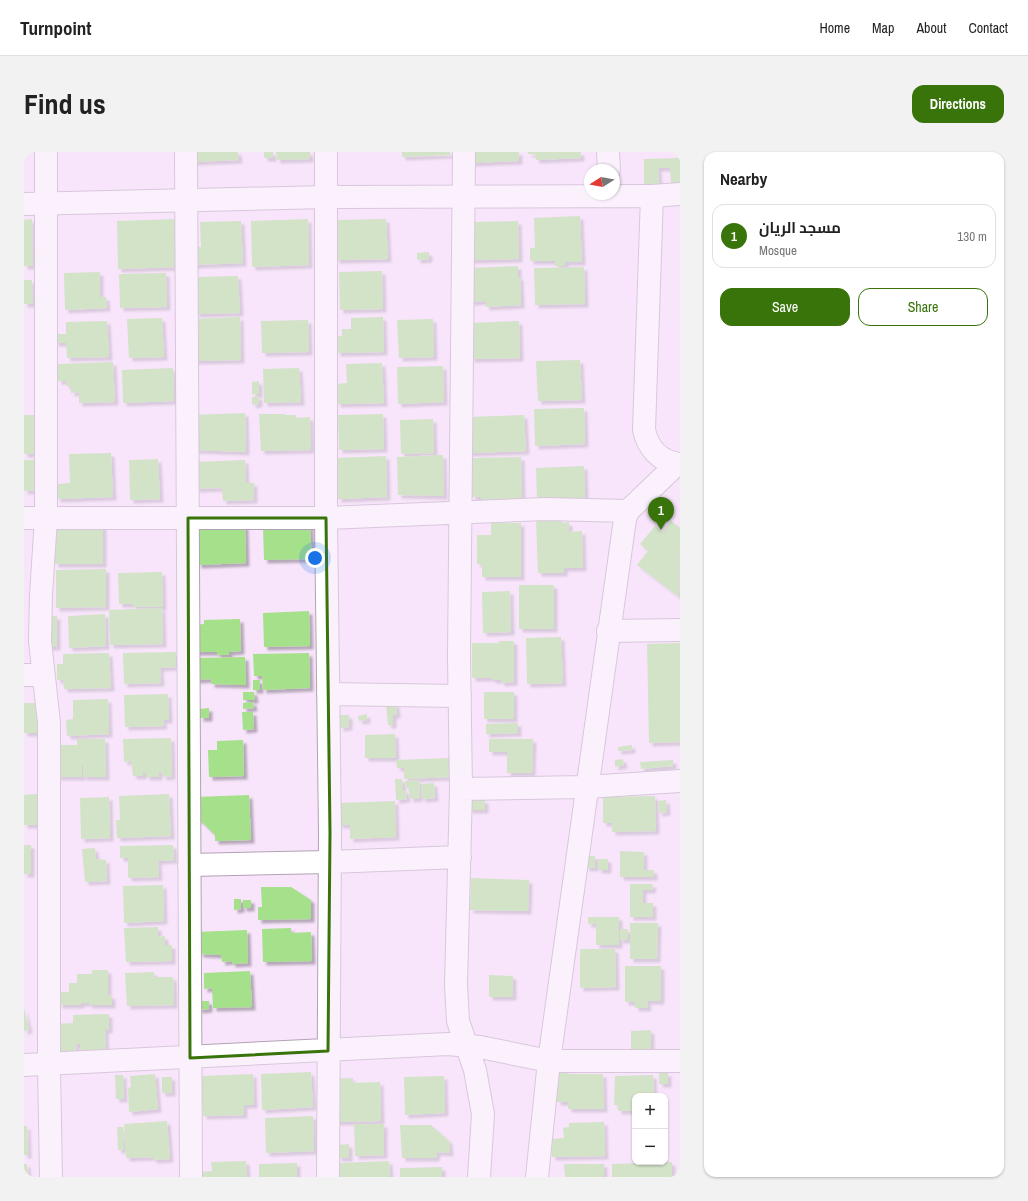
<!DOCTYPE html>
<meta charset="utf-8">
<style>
:root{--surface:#fff;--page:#f2f2f2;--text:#222;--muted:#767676;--line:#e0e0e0;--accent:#38740a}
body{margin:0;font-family:"Archivo Narrow",Cairo,sans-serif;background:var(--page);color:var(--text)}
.controls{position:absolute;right:12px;bottom:12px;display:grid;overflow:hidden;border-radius:8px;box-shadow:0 1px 3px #0004}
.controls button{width:36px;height:36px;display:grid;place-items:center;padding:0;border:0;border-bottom:1px solid var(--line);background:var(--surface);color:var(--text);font:20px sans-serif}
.compass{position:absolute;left:560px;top:12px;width:36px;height:36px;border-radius:50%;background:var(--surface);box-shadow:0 1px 3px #0004;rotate:259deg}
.you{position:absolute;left:291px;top:406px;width:14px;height:14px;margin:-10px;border:3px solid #fff;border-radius:50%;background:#1a73e8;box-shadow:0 0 0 6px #1a73e833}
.badge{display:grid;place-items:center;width:26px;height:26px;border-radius:50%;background:var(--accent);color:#fff;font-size:13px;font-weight:700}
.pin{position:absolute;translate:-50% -33px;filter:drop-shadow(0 1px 2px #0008)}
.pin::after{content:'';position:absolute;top:21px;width:14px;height:12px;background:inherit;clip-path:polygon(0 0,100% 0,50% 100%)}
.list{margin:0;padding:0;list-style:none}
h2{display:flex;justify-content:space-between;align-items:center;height:52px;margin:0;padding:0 16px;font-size:17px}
h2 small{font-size:13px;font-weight:400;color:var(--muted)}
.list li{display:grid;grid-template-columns:26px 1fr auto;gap:12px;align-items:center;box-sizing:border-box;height:64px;margin:0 8px 8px;padding:0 8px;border:1px solid var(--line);border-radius:12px}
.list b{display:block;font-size:15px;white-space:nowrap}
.list p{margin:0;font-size:13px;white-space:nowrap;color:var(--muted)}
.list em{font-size:13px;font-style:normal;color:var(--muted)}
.actions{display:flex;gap:8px;padding:12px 16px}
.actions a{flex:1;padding:9px 0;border:1px solid var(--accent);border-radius:12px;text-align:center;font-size:14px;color:var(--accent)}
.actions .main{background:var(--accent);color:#fff}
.map{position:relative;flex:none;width:656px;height:1025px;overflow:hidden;border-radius:12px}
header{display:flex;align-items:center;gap:24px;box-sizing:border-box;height:56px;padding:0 20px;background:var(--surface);border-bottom:1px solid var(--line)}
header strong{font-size:19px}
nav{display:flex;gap:22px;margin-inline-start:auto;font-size:14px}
.intro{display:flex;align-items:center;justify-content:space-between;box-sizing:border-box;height:96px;padding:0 24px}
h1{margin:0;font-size:28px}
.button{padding:10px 18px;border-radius:12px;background:var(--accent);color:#fff;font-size:14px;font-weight:700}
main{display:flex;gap:24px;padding:0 24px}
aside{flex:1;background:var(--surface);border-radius:12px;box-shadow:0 1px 3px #0004}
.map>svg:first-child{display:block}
.building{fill:#a5e08a;filter:url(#shadow)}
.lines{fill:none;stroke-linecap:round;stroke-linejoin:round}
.street-casing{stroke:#b3a1b5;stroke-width:24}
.secondary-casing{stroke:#b3a1b5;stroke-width:24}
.street{stroke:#fff;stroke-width:22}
.secondary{stroke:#fff;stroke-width:22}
.marked{fill:none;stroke:#38740a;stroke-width:3;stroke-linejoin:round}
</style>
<header>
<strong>Turnpoint</strong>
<nav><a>Home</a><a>Map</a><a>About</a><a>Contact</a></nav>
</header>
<div class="intro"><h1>Find us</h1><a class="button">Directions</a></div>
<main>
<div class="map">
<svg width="656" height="1025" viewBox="0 0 656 1025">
<defs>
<filter id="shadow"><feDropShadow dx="3.5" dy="3.5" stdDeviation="1" flood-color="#0004"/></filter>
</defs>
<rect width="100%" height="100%" fill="#f8e5fb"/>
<path class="building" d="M168,0H214L215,8L169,10Z
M240,0H249V6H240Z
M252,0H286V7L253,8Z
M378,0H426V3L378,5Z
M444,0H495V9L448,11Z
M504,0H557V6L512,8L511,2H504Z
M656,6V33H647L646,16H634L635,33H620V7Z
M556,64L558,110H541V114H531V109H506V96H511L510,66Z
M8,67L9,114H0V68Z
M151,67L153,115L94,117L93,69Z
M284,67L285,113L228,115L227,69Z
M362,67L364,107L312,108L311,68Z
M217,69L219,111L169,113V95H177L176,70Z
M494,69L495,107L446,108L443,70Z
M405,100V107L393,108V101Z
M494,114V125H496L497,153L462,155V149L446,150L445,116Z
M560,115L561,152L511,153L510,116Z
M358,119L359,157L316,158L315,120Z
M76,120V145H82L83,156L41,158L40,121Z
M142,121L143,155L96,156L95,122Z
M214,124L216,161L172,162L171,125Z
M0,128H8L9,152H0Z
M216,165L217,208L169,209L168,167Z
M359,165L360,200L313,201V184H318V177H327V166Z
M138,166L140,205L105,206L103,167Z
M409,167L410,205L375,206L373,168Z
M284,168L285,200L238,201L237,169Z
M83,169L85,205L43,206L42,191H31V182H42V170Z
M495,169L496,206L447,207L446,171Z
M556,208L558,248L514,249L512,209Z
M89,210L91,250L55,251V240L47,241V234H42V229H34V212Z
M358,211L360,251L313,252L312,232L323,231L322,212Z
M419,214L420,250L374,252L373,215Z
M149,216L150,249L99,251L98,218Z
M275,216L277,250L240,251L239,217Z
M235,229V242H228V230Z
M235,244V252L228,253V245Z
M560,256L561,292L511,294L510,257Z
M221,261L222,300L169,298L168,263Z
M235,262H261V263H272V266L286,265L287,298L237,299Z
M359,262L360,297L315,298L314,263Z
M0,263H11L12,302H0Z
M500,263L502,299L445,301L444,265Z
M409,267L410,301L377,302L376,268Z
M87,301L89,345L33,347V332L46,331L45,302Z
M419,303L420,344L374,343L373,305Z
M362,304L363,345L314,347L313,306Z
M497,305L498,347L457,348V345H448L446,306Z
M134,307L136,347L106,348L105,308Z
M0,308H13L14,338L0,339Z
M221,308L222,331H230V348L199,349L198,336L172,337L171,310Z
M560,314L561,346L513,347L512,316Z
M537,368L538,371L545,370V380L558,379L559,416H540V421H514L512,369Z
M647,369L656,376L655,445L613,413L624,399L616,392L631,374L639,380Z
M467,371H497V425H458V412H453V383H467Z
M31,372H79V412H31Z
M221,373L222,411L174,413L173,375Z
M286,373L288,407L240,408L239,374Z
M82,417V455L32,456V418Z
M138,420L139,455H109V452H95L94,421Z
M495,433H530V477H495Z
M486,439L487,480L459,481L458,440Z
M138,456L139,492L86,493L85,458Z
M285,459L286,494L240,495L239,461Z
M81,462L82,494L45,496L44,464Z
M24,464H33V495H24Z
M216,467L217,499L205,500V503H193V500H169L168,473L180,472V468Z
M537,485L539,531L503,532L502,486Z
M475,489H490V530L477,531V528H468V526H448V491H475Z
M656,491V590L625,591L623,492Z
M152,500V515L136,516L137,531L100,532L99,501Z
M85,501L87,536L40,537L39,528H33V512H39V502Z
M285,501L286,536L239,538L238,524H230L229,502Z
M221,505L222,533L187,532V527L172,528L171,506Z
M229,528H236V538H229Z
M219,540H230L231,548H219Z
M460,540H490V567H460Z
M144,542L145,568H139L140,574L101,575L100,543Z
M84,547L85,582L43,584L42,568L49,567V548Z
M229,550L230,556L219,557V551Z
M0,551H13L14,581H0Z
M362,552H372L373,563H369V573H364Z
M185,556V566H176V557Z
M218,560H229L230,577L219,578Z
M343,562V568L335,569L334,564Z
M315,563H325V575L316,576Z
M494,571V581L462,582V572Z
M371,582L372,606H341V583Z
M147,586L148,624L139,625L138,620L135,621V625H122V621H119V624H109L107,609L100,610L99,587Z
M53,587H81L82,625H59V613H58V625H33V593H53Z
M465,587H509L508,621H483V600H465Z
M219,588L220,624L185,625L184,598H193V589Z
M608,593V598L594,599V595Z
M425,606V625L380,627V616H373L372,608Z
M599,607L600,613L591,615V608Z
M649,608V614L617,617L616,610Z
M371,627H378L379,638H382L383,647L372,648Z
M395,628L396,646L386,647L385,636H382L381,629Z
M410,631L411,646L398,647L397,632Z
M13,642L14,673H0V643Z
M145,642L147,684L93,686L92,668H96L95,644Z
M225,643L227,688L191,689V683L176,668L171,667V645Z
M631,644L632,679L588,680V671H579V645Z
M85,645L86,686L57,687L56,646Z
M445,647L461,648V658H445Z
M642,648L643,660L635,661L634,649Z
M371,649L372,685L326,687V673H315L314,651Z
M0,693H7V722H0Z
M149,693L150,708L134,709L135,725L104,726V706H96V694Z
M71,696L72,707L82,708L83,729L61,730L58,697Z
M596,699L620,700V718H630V725H596Z
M562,704H571V716H562Z
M574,707H584V718H574Z
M447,726L505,728L504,759L446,758Z
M606,732H629L628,738H619V751H629V765H606Z
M139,733L140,769L100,771L99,734Z
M237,735H267L287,748V767L234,768V755H238Z
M210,747H217V757L210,758Z
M219,748H227V756H219Z
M564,765H595V793H572V772H564Z
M606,771H634L633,807H606Z
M134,775V785L141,784V793H148V809L102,810L100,776Z
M267,776V781L287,780L288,809L239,810L238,777Z
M596,777H604V788H596Z
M223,778L224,811L208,812V809L198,810L197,803L176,802L171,780Z
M556,797H591L592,835L556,836Z
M601,814H637V849H623L624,856H611V850H601Z
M68,818H84V843L88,844V853H65V851H57V853H35V840H45V831H53V822H68Z
M226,819L228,855L189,856L188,836L180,837V821Z
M130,820V825H149L150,853L103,854L101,821Z
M465,823L489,824V845H465Z
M174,849H185V857L175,858Z
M0,856L5,878L0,879Z
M85,862V878H81L82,905L56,906V892H52L53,906H32L31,872L49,871V863Z
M627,878V897H607V879Z
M534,918H541L542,922H579L580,957H544V950H533Z
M287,920L289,955L238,958L237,922Z
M635,921H644V932H635Z
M131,922L134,957L105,960L104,936L107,935L106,924Z
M229,922L230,953H220V963L179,964L177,924Z
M91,923H99L100,947H92Z
M629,923L630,944H611V959H594V953H590L591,924Z
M420,924L421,961L381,963L380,925Z
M138,925H148V941H138Z
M329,926V931L356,930L357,969L309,970L308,927Z
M289,964L290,999L242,1001L241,966Z
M143,969L146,1007L129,1008V1005L102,1006L100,972Z
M580,970L581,1004L528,1005V987L540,986L539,976L545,975V971Z
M330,972H360V1003L331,1004Z
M376,973H407L425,989L426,1001L413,1000L412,1006H378Z
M0,974H3L4,1003H0Z
M93,975H99L100,998H94Z
M325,992V1006H314V993Z
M222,1009L223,1025H174V1020L188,1019L187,1010Z
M365,1009L366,1025H316L315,1011Z
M648,1010V1025H588V1012Z
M273,1011V1025H235V1012Z
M0,1012H3L4,1025H0Z
M540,1012H580V1025H541Z
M418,1015V1025H376V1016Z"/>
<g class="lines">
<defs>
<path id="street" d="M22,0V366L17,443L16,489L25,571V913L27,1025
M162,0L167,1025
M302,0V366L306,681L304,1025
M440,0L435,504L437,637L432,833L434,869L451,918L459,962L455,1025
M584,0L585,18
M628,44L656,42
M0,366H302L521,357L604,359
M584,479L656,478
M0,523H19
M304,542L436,544
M437,637L562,635L656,629
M165,713L305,710L436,705
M0,913L424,892L456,895L525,909H656
M513,1025L525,909L601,367L604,359L653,312"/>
<path id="secondary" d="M0,52L302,45L628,44L620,278C624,296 636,310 656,312"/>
</defs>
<use href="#street" class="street-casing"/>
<use href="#secondary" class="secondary-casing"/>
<use href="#street" class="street"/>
<use href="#secondary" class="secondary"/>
</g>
<path d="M0 0H656V1025H0ZM164,366H302L306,681L304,899L166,906Z" fill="#f8e5fb" fill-opacity=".55" fill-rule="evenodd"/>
<path class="marked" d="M164,366H302L306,681L304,899L166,906Z"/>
</svg>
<div class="controls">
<button>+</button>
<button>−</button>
</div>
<svg class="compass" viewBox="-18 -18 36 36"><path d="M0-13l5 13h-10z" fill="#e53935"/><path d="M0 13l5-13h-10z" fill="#767676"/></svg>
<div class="you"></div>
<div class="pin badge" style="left:637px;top:378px">1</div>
</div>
<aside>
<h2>Nearby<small></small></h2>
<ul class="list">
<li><span class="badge">1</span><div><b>مسجد الريان</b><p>Mosque</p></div><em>130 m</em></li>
</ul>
<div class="actions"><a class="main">Save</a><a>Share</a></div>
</aside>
</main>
